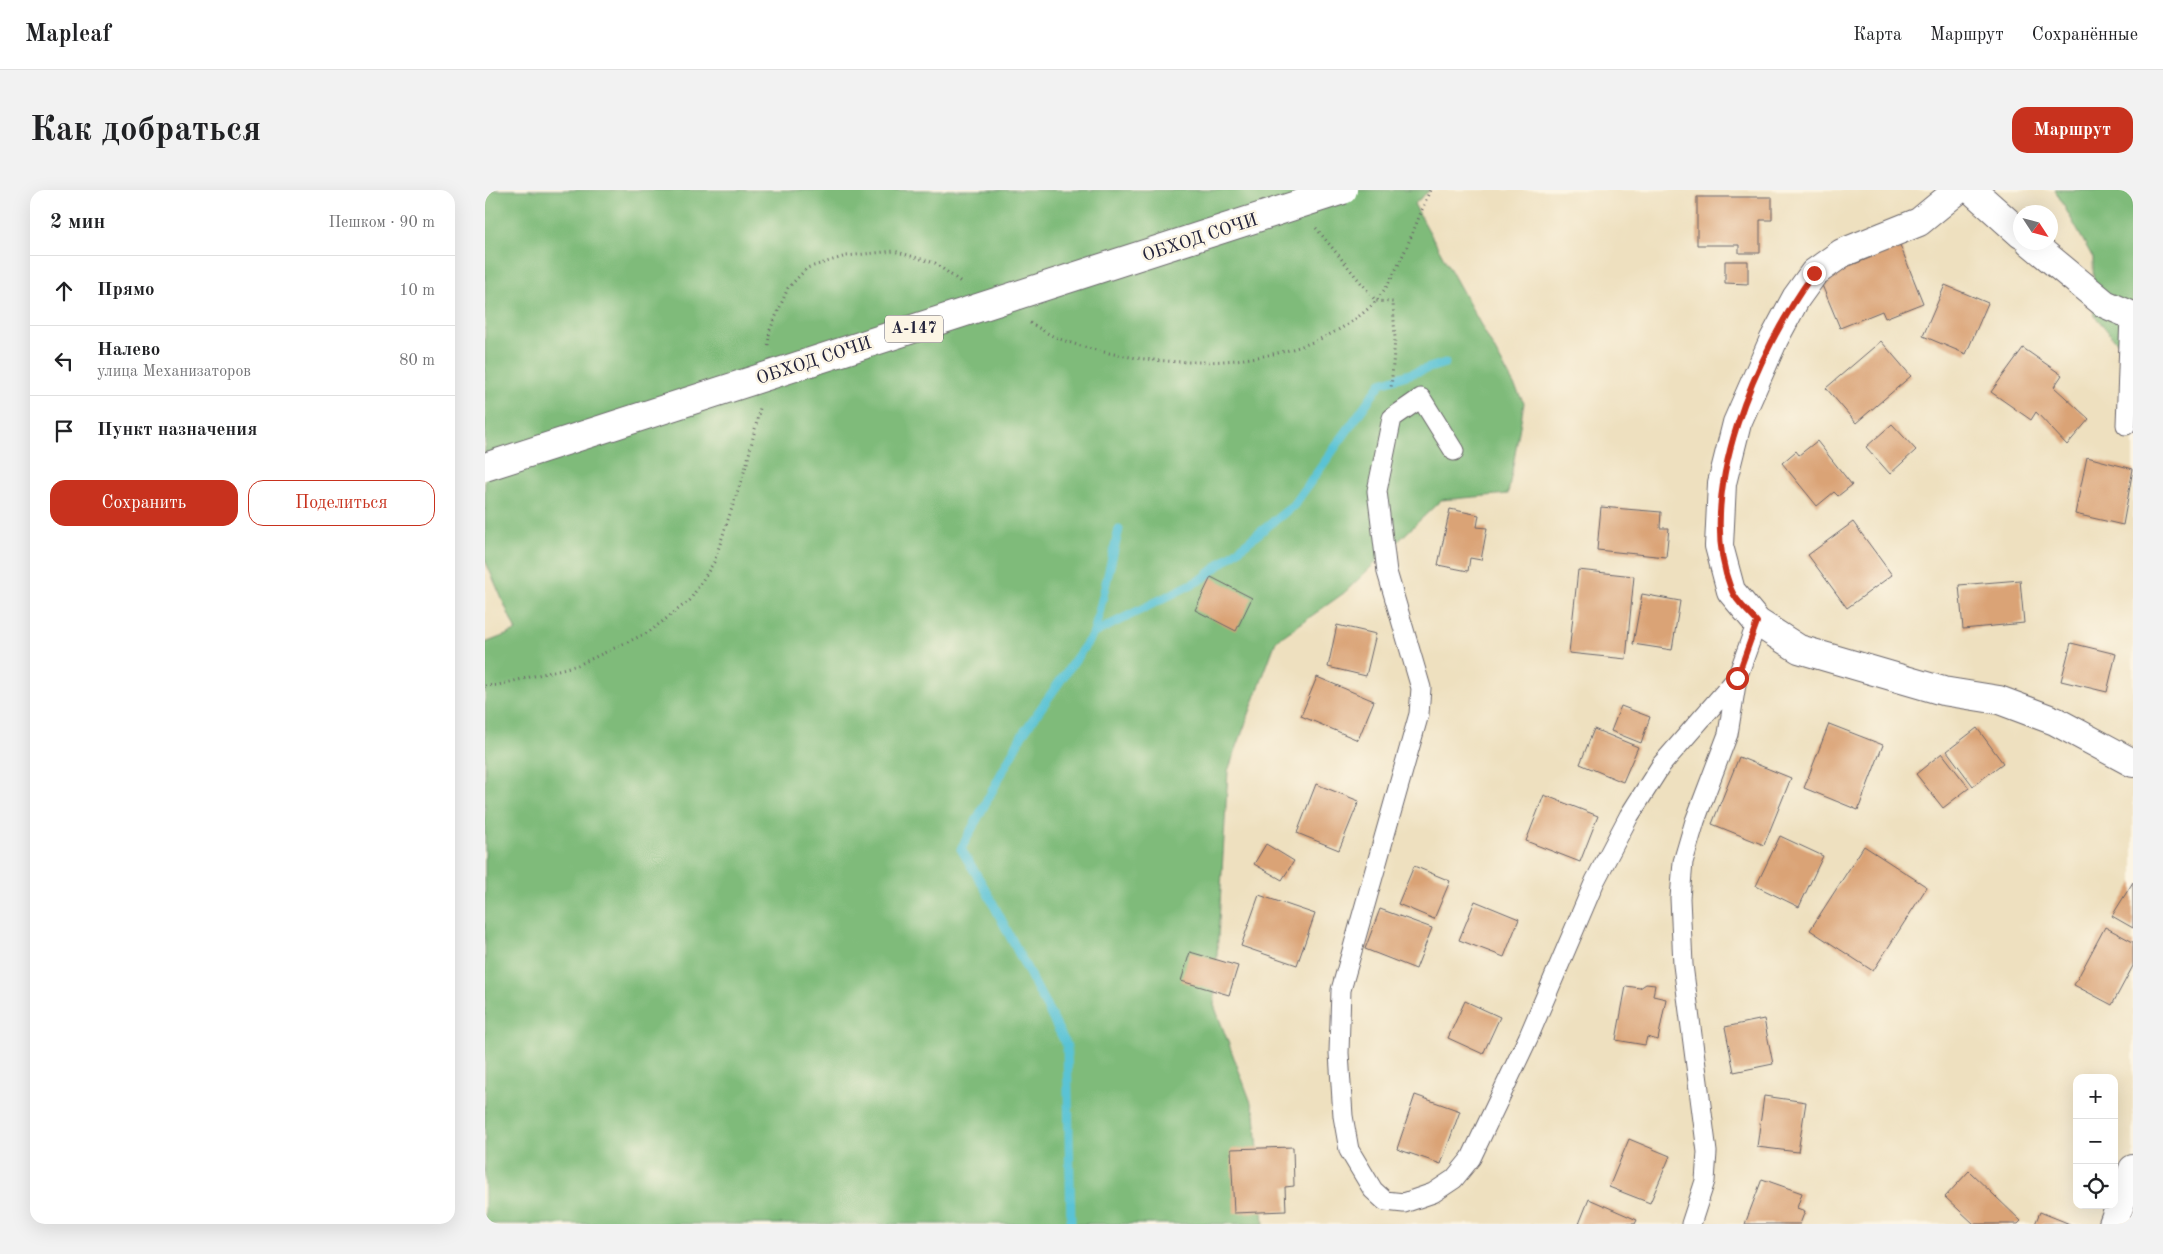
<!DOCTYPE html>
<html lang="ru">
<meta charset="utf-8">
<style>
:root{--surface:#fff;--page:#f2f2f2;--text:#202124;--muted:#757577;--line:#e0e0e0;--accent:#c8321e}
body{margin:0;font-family:"Old Standard TT",serif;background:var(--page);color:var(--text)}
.controls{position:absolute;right:15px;bottom:15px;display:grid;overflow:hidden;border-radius:10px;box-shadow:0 5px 20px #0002}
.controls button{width:45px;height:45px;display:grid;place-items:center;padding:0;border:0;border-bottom:1px solid var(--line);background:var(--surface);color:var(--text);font:25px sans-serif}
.compass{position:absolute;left:1528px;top:15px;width:45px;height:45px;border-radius:50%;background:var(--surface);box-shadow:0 5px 20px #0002;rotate:126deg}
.stop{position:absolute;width:15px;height:15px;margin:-11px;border:4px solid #c8321e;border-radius:50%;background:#fff}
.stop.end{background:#c8321e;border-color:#fff;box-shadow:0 1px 5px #0008}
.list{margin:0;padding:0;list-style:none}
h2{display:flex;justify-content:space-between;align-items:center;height:65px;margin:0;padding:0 20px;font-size:21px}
h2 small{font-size:16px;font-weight:400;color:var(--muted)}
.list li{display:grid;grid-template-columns:32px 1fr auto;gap:15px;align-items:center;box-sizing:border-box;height:70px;padding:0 20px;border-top:1px solid var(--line)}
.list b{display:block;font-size:19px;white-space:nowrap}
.list p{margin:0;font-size:16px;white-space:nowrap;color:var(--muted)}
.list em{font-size:16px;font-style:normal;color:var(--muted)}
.actions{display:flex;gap:10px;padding:15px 20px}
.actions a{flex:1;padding:11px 0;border:1px solid var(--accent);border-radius:15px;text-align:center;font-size:18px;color:var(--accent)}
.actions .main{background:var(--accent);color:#fff}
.icon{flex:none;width:28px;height:28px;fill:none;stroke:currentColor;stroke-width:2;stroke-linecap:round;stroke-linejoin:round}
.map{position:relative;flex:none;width:1648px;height:1034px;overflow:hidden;border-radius:15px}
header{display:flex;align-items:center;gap:30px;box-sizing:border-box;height:70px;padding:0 25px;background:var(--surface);border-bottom:1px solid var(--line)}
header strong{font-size:24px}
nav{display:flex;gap:28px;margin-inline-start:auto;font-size:18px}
.intro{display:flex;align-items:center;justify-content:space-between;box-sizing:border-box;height:120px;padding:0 30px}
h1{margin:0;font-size:35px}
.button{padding:12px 22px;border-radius:15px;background:var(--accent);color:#fff;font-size:18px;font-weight:700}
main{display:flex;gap:30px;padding:0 30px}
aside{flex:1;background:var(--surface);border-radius:15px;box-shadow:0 5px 20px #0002}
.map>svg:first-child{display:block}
.forest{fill:#7fbb7a;stroke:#506e5a}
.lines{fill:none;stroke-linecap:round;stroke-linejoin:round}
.stream{stroke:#5ac3d5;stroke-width:9}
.building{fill:#daa376}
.service-casing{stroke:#696469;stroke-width:21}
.minor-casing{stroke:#696469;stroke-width:30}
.path{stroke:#696469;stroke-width:3;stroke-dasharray:1 4;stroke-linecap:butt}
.service{stroke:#fff;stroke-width:19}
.minor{stroke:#fff;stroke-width:28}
.trunk-bridge-casing{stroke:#696469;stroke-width:30;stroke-linecap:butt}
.trunk-bridge{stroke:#fff;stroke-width:28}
.route{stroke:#c8321e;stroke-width:6}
.labels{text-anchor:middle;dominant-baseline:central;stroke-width:5;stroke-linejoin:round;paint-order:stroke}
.shield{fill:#fcf5e5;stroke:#63616e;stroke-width:1}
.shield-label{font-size:16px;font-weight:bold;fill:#22223b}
.street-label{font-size:18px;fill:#22223b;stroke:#fcf5e5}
</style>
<header>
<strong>Mapleaf</strong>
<nav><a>Карта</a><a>Маршрут</a><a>Сохранённые</a></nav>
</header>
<div class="intro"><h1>Как добраться</h1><a class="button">Маршрут</a></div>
<main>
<aside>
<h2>2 мин<small>Пешком · 90 m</small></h2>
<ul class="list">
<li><svg class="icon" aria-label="ahead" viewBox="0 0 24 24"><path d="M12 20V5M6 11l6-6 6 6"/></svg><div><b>Прямо</b></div><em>10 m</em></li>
<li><svg class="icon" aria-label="left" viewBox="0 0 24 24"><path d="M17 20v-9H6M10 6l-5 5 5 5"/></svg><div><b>Налево</b><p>улица Механизаторов</p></div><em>80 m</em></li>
<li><svg class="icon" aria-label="arrive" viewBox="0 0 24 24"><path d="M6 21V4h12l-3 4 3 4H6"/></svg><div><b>Пункт назначения</b></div></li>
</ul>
<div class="actions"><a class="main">Сохранить</a><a>Поделиться</a></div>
</aside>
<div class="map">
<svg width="1648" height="1034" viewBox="0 0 1648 1034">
<rect width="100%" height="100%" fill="#fcf5e5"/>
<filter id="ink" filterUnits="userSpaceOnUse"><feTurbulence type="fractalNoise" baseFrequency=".02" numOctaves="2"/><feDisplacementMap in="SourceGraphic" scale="10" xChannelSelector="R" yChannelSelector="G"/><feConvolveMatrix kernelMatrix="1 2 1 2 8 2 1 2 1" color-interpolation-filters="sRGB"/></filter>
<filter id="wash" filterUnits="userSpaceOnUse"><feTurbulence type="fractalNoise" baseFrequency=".0096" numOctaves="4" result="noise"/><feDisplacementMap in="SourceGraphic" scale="20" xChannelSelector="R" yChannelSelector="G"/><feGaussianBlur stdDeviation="1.12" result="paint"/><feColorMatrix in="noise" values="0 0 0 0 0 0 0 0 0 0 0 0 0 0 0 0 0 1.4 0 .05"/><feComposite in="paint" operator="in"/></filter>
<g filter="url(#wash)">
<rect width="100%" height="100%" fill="#eee0bf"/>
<path class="forest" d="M0,0H945L929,14L1039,213L1023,304L956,310L859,403L791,451L743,581L729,815L770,923L779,1034H0V453L31,441L0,370Z
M1570,0H1648V158L1631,151L1609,125L1608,68Z"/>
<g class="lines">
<path class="stream" d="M609,443L717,389L809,315L896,193L960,173
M586,1034L582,856L502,702L476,659L537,545L609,443L634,339"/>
</g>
<g id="blocks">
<path class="building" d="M1212,7H1287V30H1275V63H1254V55H1212Z
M1413,50L1438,113L1400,128L1397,121L1355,138L1334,88L1387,67L1384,61Z
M1240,71H1263V94L1240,93Z
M1460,95L1503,113L1481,164L1438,146Z
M1396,151L1426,186L1371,233L1341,198Z
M1538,158L1577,185L1569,197L1604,229L1582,255L1551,222L1546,230L1506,202Z
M1407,234L1431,260L1405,284L1381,257Z
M1332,251L1367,295L1353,306L1349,302L1332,316L1297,273L1311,261L1314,265Z
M1602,267L1648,279L1638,335L1590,324Z
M1116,317L1176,322L1175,338H1184L1181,367L1112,360Z
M965,319L994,325L992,337L1002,338L996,370L985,368L983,381L953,375Z
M1368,332L1407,385L1362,418L1323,365Z
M1093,380L1149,386L1141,469L1084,463Z
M726,387L767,408L751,441L710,420Z
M1535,390L1539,433L1478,439L1474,395Z
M1157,404L1195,411L1187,460L1148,454Z
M852,435L891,444L881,486L843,477Z
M1586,453L1631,464L1622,502L1576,491Z
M832,487L889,511L873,550L816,526Z
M1136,516L1165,527L1156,553L1126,541Z
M1344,534L1398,555L1373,620L1319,598Z
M1492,538L1518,573L1488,596L1462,561Z
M1109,539L1153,557L1138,592L1095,574Z
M1457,563L1484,598L1458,618L1431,584Z
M1254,567L1306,588L1279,655L1227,634Z
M831,594L874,611L854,660L812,643Z
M1059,605L1113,626L1095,672L1041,651Z
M1295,646L1338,666L1314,717L1271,696Z
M781,654L809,671L797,690L769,674Z
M1379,656L1442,697L1388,781L1325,740Z
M929,676L965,691L949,729L913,714Z
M1648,692V738L1627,726Z
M774,705L830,724L812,775L756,756Z
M990,711L1034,729L1019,767L974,750Z
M895,719L947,738L931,779L880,759Z
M1620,737L1648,752V776L1627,815L1589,795Z
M705,762L753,776L744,805L696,791Z
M1161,794L1170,795L1168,806L1181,809L1173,850L1162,847L1160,855L1131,850L1141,796L1155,798Z
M980,811L1015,827L998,864L963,848Z
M1279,829L1288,874L1249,882L1240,837Z
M930,905L975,921L956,974L912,959Z
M1279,906L1321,912L1313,962L1272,957Z
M1144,949L1185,966L1165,1013L1124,997Z
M808,957L809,996L800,997L801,1021L749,1023L746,959Z
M1484,981L1536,1031L1533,1034H1489L1460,1007Z
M1277,989L1317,1003L1312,1018L1320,1021L1315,1034H1260Z
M1104,1009L1152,1030L1150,1034H1094Z
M1555,1022L1585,1034H1550Z"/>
</g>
</g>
<g filter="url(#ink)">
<use href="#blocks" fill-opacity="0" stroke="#696469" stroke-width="1"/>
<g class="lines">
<defs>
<path id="service" d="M1641,235L1645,125
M969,261L936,208L907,228L892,301L902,382L936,498L934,524L856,800L854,863L858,926L864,960L888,1000L900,1011L919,1013L948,1003L969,989L986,968L1043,848L1110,691L1144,626L1177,574L1252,488
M1206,1034L1220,991L1222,962L1198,775L1195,708L1198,672L1210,631L1243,544L1252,488L1272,432"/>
<path id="minor" d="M1473,0L1434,32L1357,63L1329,83L1311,108L1289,149L1252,233L1237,293L1234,356L1246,401L1272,432L1314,459L1458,501L1514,510L1570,531L1648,573
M1487,0L1536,44
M1545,52L1620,114L1648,126
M1628,1034L1648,979"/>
</defs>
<use href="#service" class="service-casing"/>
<use href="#minor" class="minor-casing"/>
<path class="path" d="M831,38L891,111L908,112L910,149L906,199
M545,133C555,138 565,146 575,149C665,183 818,186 890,112C912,88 932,31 945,0
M283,155L285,140L303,98L322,78L361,66L409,61L450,73L477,93
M0,496L13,495L93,475L164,442L205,410L229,372L262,273L275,218"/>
<use href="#service" class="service"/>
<use href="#minor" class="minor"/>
<defs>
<path id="trunk-bridge" d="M0,277L858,0"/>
</defs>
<use href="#trunk-bridge" class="trunk-bridge-casing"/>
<use href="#trunk-bridge" class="trunk-bridge"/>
</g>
</g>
<g class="lines" filter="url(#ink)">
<path class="route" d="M1252,488L1272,432C1264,422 1250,411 1246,399C1209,304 1272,161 1329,83"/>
</g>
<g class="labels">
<rect class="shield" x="400" y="125.5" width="58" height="27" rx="4"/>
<g class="shield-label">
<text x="429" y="139">А-147</text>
</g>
<g class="street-label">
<text transform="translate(715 48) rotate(-18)">ОБХОД СОЧИ</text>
<text transform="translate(329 171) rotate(-18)">ОБХОД СОЧИ</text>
</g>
</g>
</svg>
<div class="controls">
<button>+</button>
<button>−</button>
<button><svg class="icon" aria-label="locate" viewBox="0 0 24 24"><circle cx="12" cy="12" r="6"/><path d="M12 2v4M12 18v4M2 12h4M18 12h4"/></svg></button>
</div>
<svg class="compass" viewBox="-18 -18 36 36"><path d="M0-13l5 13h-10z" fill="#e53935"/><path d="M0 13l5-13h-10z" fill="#757577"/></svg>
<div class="stop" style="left:1252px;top:488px"></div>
<div class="stop end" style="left:1329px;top:83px"></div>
</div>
</main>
